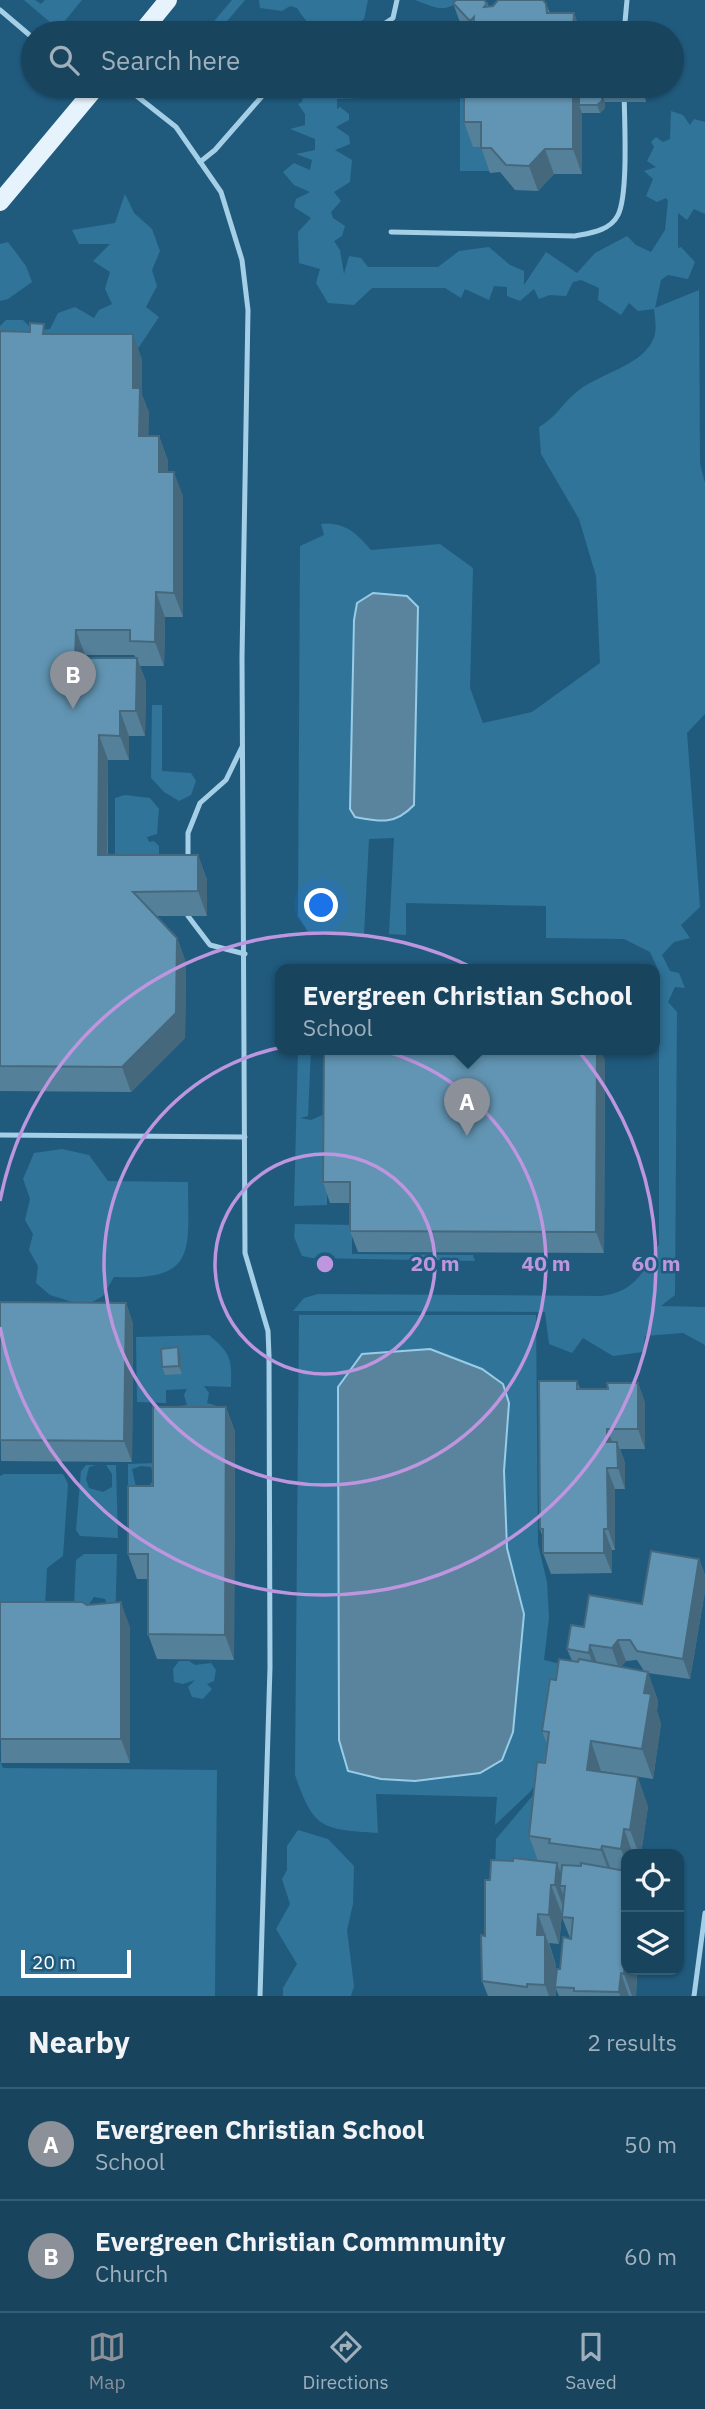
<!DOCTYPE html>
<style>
body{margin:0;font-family:"IBM Plex Sans",sans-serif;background:#254e67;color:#f1f3f6}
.controls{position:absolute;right:21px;bottom:21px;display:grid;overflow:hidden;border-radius:14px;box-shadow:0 2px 5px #0004}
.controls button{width:63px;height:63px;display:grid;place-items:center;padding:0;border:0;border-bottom:2px solid #365c73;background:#18445e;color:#f1f3f6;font:35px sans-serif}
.scale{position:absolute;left:21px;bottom:18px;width:110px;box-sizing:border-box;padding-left:7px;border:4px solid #fff;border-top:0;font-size:19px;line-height:24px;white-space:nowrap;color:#fff;-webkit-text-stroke:5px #205b7e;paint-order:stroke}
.you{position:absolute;left:322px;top:906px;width:24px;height:24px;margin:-18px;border:5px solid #fff;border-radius:50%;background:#1a73e8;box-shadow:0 0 0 10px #1a73e833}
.badge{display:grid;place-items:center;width:46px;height:46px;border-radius:50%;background:#8c9099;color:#fff;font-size:23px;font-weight:700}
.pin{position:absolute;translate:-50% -58px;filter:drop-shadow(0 2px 4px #0008)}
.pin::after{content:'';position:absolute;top:37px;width:24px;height:21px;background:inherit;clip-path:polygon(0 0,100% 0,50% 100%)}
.popup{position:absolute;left:275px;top:964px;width:385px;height:91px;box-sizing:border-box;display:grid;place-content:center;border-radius:14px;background:#18445e;filter:drop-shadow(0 2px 5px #0005);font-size:23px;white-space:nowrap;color:#9fb0bc}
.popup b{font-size:26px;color:#f1f3f6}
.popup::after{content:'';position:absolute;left:50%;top:100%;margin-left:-14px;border:14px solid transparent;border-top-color:#18445e}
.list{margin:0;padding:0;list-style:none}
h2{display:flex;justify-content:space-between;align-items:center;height:91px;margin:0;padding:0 28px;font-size:30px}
h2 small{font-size:23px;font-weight:400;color:#9fb0bc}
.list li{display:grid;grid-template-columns:46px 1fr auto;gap:21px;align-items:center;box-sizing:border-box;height:112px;padding:0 28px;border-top:2px solid #365c73}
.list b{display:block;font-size:26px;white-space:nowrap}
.list p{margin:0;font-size:23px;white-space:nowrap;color:#9fb0bc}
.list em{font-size:23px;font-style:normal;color:#9fb0bc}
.icon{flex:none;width:38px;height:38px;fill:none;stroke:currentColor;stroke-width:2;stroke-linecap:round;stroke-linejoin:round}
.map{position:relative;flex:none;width:705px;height:1996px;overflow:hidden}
.search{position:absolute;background:#18445e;box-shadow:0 2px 5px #0004;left:21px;right:21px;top:21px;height:77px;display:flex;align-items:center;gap:18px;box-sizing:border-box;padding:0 24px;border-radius:38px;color:#9fb0bc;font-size:26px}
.sheet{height:315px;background:#18445e}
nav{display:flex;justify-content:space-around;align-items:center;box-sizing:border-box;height:98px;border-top:2px solid #365c73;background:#18445e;font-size:19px;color:#9fb0bc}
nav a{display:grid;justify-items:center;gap:4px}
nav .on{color:#8c9099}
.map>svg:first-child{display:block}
.green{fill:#30749a;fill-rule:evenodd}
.water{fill:#5a849d;stroke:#98cce8;stroke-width:2}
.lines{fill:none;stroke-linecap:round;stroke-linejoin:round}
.lane{stroke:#a4cfe7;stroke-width:5}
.primary{stroke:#e6f3fd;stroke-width:18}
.wall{fill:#54809a;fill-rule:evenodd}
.shaded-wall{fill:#45687d}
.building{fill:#6295b3;stroke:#45687d;stroke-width:2}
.ring{fill:none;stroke:#bd96df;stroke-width:3.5}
.centre{fill:#bd96df;stroke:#205b7e;stroke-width:3.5}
.ring-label{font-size:21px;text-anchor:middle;font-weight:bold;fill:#bd96df;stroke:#205b7e;stroke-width:5;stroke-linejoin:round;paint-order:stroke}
</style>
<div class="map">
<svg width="705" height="1996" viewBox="0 0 705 1996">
<rect width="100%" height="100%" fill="#205b7e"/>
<g class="green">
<polygon points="24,0 35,0 41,4 45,0 82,0 58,29"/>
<polygon points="232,0 245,0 217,33 204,33"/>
<path d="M 259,0 L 368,0 L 364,19 C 335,40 317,40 297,8 L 290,6 L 282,11 L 260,8 Z"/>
<path d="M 415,0 L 461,0 C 444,14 434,7 415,0 Z"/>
<path d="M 305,86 L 367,86 L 367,92 L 360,98 L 337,99 L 337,109 L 340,107 L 349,114 L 349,120 L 336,127 L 349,136 L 350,144 L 335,150 L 352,160 L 350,182 L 334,192 L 341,201 L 331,212 L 333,218 L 345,226 L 342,236 L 334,241 L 340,250 L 344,274 L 349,256 L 361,258 L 368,267 L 438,267 L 459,251 L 489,247 L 510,265 L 524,271 L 524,285 L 546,252 L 577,273 L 595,253 L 627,236 L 636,245 L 651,252 L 665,230 L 668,201 L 666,198 L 657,202 L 646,196 L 653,179 L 644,171 L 656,167 L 647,161 L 654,147 L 651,142 L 656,137 L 663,142 L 670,139 L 671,111 L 683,115 L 690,125 L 694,119 L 705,122 L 705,214 L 694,209 L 687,220 L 678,213 L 678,248 L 681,247 L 695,262 L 688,279 L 668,275 L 661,280 L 655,308 L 699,290 L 700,464 L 705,483 L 705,714 L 687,733 L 700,907 L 681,925 L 690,938 L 674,942 L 662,955 L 670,971 L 679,973 L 685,988 L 675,987 L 668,1002 L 677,1012 L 675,1295 L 661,1306 L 705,1307 L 705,1345 L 683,1333 L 645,1336 L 643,1352 L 613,1356 L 583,1338 L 572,1353 L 549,1344 L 545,1312 L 293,1311 L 304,1298 L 318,1294 L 602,1296 C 636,1291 643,1272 659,1244 L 659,972 L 650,952 L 624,939 L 546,938 L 546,906 L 406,903 L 406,935 L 389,934 L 394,838 L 369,839 L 364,934 L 308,932 L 298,916 L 300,546 L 324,535 L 321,524 C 346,522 356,533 371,550 L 440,544 L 473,568 L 470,688 L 483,723 L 532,712 L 600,663 L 596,576 L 579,519 L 541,454 L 539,427 C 556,418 563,402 579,390 C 600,374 639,366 652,342 C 658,332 655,320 654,309 L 638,311 L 629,303 L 621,315 L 598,300 L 599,288 L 581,280 L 573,282 L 566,296 L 550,295 L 539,299 L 534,289 L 520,301 L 507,296 L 507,287 L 494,286 L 489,300 L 465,289 L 461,298 L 445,288 L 372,288 L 354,305 L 328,303 L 316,283 L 320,269 L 299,263 L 298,232 L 311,218 L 294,207 L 296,199 L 310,192 L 294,185 L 283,172 L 294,163 L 310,170 L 312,160 L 296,154 L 315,150 L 315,139 L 290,129 L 305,125 L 305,114 L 298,104 L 302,102 Z"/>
<polygon points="460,86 475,86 490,147 490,171 460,171"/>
<polygon points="125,194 134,213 152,229 160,251 152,270 157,286 146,307 159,317 137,350 0,346 0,326 6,320 23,320 34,331 50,329 58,313 75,307 94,318 99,310 112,304 105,289 110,272 93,261 110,244 79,244 72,230 115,223"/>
<polygon points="8,242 26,266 32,282 8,299 0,301 0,244"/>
<polygon points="152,705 162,705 162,771 191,773 196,781 191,795 179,801 164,792 151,778"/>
<polygon points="125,795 150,798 159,809 157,834 147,837 149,842 154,841 159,846 159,858 115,875 115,798"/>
<polygon points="298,1050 311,1050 308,1116 300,1118 311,1120 327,1113 327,1205 294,1206"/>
<path d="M 62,1149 L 89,1155 L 108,1181 L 188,1182 C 188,1251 198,1281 114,1277 L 103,1296 L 85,1306 L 50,1295 L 36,1283 L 38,1266 L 29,1250 L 33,1234 L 25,1220 L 30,1199 L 23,1179 L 34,1153 Z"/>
<polygon points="295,1224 352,1225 352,1254 473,1255 475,1261 312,1258 302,1256 294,1237"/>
<path d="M 299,1315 L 536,1315 L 538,1544 L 547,1582 L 549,1617 L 544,1660 L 573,1667 L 541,1775 L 530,1792 L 495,1825 L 497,1797 L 376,1794 L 378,1833 C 322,1829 314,1830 295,1775 ZM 509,1403 L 504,1471 L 507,1548 L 518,1584 L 441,1778 L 381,1779 Z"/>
<path d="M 209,1335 C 231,1354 232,1358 231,1387 L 204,1386 L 209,1393 L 207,1403 L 217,1406 L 221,1412 L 173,1415 L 179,1406 L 187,1405 L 184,1395 L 187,1389 L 166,1390 L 166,1403 L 137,1402 L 136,1337 Z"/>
<path d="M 156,1463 L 156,1495 L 128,1495 L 128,1464 ZM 141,1466 L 151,1467 L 154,1478 L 148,1488 L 136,1487 L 132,1469 Z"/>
<polygon points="86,1465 96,1465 89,1467 86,1479 89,1488 103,1492 112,1487 112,1474 106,1465 116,1465 118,1538 80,1536 76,1530 81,1471"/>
<polygon points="4,1474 63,1474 68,1484 63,1556 47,1568 44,1627 0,1627 0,1476"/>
<polygon points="84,1554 117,1554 115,1627 105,1599 94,1597 73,1627 76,1560"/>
<polygon points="179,1661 189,1661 195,1665 211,1663 216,1670 214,1681 207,1684 212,1689 203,1699 192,1697 188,1687 195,1680 183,1684 174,1682 173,1669"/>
<polygon points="0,1761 3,1768 217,1770 215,1996 0,1996"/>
<polygon points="545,1781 538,1875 495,1873 496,1839"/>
<polygon points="298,1830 328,1839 354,1866 353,1904 347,1930 354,1986 351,1996 283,1996 283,1988 297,1964 276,1929 290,1904 282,1879 287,1870 287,1846"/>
</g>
<g class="water">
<path d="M 373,593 L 407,596 L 418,607 L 414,805 C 395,825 381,822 355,817 L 350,809 L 354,620 L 357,603 Z"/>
<polygon points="430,1349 482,1369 503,1384 509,1403 504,1471 507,1548 524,1614 513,1732 502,1760 480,1773 415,1781 381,1779 348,1771 339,1740 338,1387 362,1354"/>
</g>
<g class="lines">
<g class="lane">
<polyline points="0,10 33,38"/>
<polyline points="370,33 393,18 397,0"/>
<polyline points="624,33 627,0"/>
<polyline points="124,86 176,127 221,192 242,260 248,310 242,657 245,1253 268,1331 269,1356 270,1667 260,1996"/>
<polyline points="200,162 215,150 271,86"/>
<path d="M 391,232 L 575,236 C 590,233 610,231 618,215 C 629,193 624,114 624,86"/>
<polyline points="188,859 188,833 200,803 226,780 242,747"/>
<polyline points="188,916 210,945 245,954"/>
<polyline points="0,1135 245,1137"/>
<polyline points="694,1996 705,1913"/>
</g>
<g class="primary">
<polyline points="141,33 168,0"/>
<polyline points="0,202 97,86"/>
</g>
</g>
<g class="wall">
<polygon points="453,3 487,3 489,7 546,4 550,13 574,13 581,33 466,33 466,32 462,28"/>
<polygon points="464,86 646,86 646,102 605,102 605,108 600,113 582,113 582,174 554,174 538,191 515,190 500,172 490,173 481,147 473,147 464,122"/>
<path d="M 0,331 L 47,334 L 142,359 L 142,395 L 149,413 L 148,436 L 159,436 L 168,461 L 168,472 L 183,496 L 183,617 L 165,617 L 164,666 L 140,666 L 146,682 L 145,736 L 129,736 L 129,760 L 108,760 L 108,855 L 198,855 L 207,880 L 207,916 L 156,916 L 177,938 L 186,963 L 185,1038 L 131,1092 L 0,1091 ZM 85,655 L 134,655 L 136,658 L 85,658 Z"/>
<polygon points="605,1060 604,1253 358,1252 350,1231 350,1203 330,1203 323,1182"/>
<polygon points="0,1302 126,1303 133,1324 132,1462 1,1461"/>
<polygon points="178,1347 181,1355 182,1374 165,1375 162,1367"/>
<polygon points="577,1381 580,1389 608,1389 638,1383 645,1403 645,1449 620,1449 625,1463 625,1489 615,1489 615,1550 612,1550 612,1573 551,1574 543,1553 543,1538 540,1529"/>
<polygon points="226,1407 235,1432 234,1660 157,1659 148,1634 148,1579 137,1579 128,1554 153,1486"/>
<path d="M 699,1559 L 705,1575 L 705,1591 L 690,1679 L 648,1673 L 658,1701 L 657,1711 L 661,1724 L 653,1779 L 601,1771 L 601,1772 L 648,1806 L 641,1854 L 626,1854 L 626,1970 L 635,1970 L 637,1976 L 636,1996 L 559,1996 L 556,1989 L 556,1996 L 488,1996 L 482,1981 L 490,1880 L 513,1861 L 538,1861 L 529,1836 L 547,1744 L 542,1731 L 556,1680 L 572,1661 L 567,1649 L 584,1627 L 642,1604 ZM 637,1660 L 644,1671 L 621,1667 L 626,1661 ZM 562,1914 L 562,1917 L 570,1938 L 556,1980 L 556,1965 L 549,1943 L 559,1944 Z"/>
<polygon points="0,1602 130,1627 130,1763 1,1763"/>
</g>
<g class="shaded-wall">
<polygon points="574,13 581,33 573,33"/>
<polygon points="573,86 582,86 579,105 582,113 582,174 573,149"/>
<polygon points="643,86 646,86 646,102 643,94"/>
<polygon points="602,94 605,102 605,108 600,113 597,105"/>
<polygon points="545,149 554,174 538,191 529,166"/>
<polygon points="133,334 142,359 142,395 149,413 148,461 139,436 133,388"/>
<polygon points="159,436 168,461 168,496 159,472"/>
<polygon points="174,472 183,496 183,617 174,593"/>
<polygon points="156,592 165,617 164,666 155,642"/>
<polygon points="76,630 85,655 84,682 75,658"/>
<polygon points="137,658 146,682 145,736 136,711"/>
<polygon points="120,711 129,736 129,760 120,736"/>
<polygon points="99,735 108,760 107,879 98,855"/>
<polygon points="198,855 207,880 207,916 198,891"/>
<polygon points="177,938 186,963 185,1038 131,1092 122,1067"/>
<polygon points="597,1050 601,1050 605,1060 604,1253 596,1232"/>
<polygon points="126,1303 133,1324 132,1462 124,1441"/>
<polygon points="178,1347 181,1355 182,1374 179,1366"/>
<polygon points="638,1383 645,1403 645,1449 638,1429"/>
<polygon points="226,1407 235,1432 234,1660 225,1635"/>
<polygon points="607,1429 615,1449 607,1442"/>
<polygon points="617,1442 625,1463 625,1489 618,1468"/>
<polygon points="607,1468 615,1489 615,1550 608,1529"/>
<polygon points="604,1529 612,1550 612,1573 604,1553"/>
<polygon points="699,1559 705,1575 705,1591 690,1679 683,1659"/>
<polygon points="121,1602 130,1627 130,1763 121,1739"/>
<polygon points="618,1640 626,1661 619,1669 612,1648"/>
<polygon points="590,1645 598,1665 596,1673 589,1653"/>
<polygon points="648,1672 658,1701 657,1711 661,1724 653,1779 642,1749 644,1693"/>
<polygon points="591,1741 601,1771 597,1799 587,1770"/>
<polygon points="638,1777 648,1806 641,1854 639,1854 630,1830"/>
<polygon points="624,1829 633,1854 626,1854 626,1862 621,1849"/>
<polygon points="602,1846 613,1875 612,1880 601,1850"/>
<polygon points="557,1863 567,1892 565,1886 560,1886 567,1905 566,1914 555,1885"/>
<polygon points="551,1885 562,1914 559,1944 549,1915"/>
<polygon points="538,1914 556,1965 556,1996 549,1996 545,1985 537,1935"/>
<polygon points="626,1921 626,1970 635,1970 637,1976 636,1996 632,1996 624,1974 623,1946"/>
<polygon points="621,1973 629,1996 620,1996 619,1992"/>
</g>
<g class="building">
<polygon points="456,0 484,0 487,3 484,7 493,6 498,0 543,0 546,4 547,13 574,13 573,33 466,33 466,28 473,28 474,17 470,21 453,3"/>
<polygon points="464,86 573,86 573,149 545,149 529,166 506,165 491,148 481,148 481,122 464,122"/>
<polygon points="579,86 643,86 643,94 602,94 602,101 597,105 579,105"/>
<polygon points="30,323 44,324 43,334 133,334 133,388 140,388 139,436 159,436 159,472 174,472 174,593 156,592 155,642 130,641 130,630 76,630 75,658 137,658 136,711 120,711 120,736 99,735 98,855 198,855 198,891 133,892 177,938 176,1013 122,1067 0,1066 0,331 30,332"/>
<polygon points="324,1050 597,1050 596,1232 350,1231 350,1182 323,1182"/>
<polygon points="0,1302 126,1303 124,1441 0,1440"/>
<polygon points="178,1347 179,1366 162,1367 161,1349"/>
<polygon points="539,1381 577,1381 577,1389 608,1389 607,1383 638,1383 638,1429 607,1429 607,1442 617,1442 618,1468 607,1468 608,1529 604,1529 604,1553 543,1553 543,1529 540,1529"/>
<polygon points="153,1407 226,1407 225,1635 148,1634 148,1554 128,1554 128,1486 153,1486"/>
<polygon points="651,1551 699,1559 683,1659 637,1651 630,1640 618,1640 612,1648 590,1645 589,1653 567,1649 571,1625 584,1627 589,1595 642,1604"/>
<polygon points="0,1602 82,1602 87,1605 121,1602 121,1739 0,1739"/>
<polygon points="559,1659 578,1662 579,1659 648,1672 644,1693 651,1694 642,1749 591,1741 587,1770 638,1777 630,1830 624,1829 621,1849 602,1846 601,1850 549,1843 550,1839 529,1836 537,1762 545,1763 549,1732 542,1731 550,1679 556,1680"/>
<polygon points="513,1858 557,1863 555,1885 551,1885 549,1915 538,1914 537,1935 545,1935 545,1985 527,1984 527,1987 482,1981 481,1935 485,1936 485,1880 490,1880 491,1860 513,1861"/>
<polygon points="581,1863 626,1871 626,1921 623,1946 626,1947 626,1948 624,1974 621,1973 619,1992 574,1991 574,1988 555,1987 557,1969 560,1969 563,1937 571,1939 573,1918 562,1917 565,1886 560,1886 562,1865 581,1866"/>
</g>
<g class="ring">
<circle cx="325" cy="1264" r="110"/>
<circle cx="325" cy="1264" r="221"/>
<path d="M0 1201A331 331 0 1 1 0 1327"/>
</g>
<circle cx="325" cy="1264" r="10" class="centre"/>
<g class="ring-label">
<text x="435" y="1271">20 m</text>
<text x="546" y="1271">40 m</text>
<text x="656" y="1271">60 m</text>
</g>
</svg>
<div class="controls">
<button><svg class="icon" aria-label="locate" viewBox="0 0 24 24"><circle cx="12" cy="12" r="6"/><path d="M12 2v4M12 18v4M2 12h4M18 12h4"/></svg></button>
<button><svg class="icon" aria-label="layers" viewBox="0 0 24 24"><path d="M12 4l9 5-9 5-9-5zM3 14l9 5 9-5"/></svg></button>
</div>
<div class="scale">20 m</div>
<div class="you"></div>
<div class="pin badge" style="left:467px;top:1136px">A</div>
<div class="popup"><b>Evergreen Christian School</b>School</div>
<div class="pin badge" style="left:73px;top:709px">B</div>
<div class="search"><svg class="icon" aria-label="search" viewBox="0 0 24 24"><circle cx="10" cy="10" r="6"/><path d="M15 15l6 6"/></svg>Search here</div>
</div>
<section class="sheet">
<h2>Nearby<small>2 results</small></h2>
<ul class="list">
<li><span class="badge">A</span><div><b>Evergreen Christian School</b><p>School</p></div><em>50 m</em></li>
<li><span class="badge">B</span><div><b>Evergreen Christian Commmunity</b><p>Church</p></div><em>60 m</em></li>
</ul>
</section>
<nav>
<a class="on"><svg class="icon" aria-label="map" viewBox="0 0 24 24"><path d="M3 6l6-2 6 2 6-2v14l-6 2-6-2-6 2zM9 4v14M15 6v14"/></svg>Map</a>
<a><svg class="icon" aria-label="directions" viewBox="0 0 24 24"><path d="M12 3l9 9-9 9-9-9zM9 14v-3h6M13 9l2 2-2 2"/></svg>Directions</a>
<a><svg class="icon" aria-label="saved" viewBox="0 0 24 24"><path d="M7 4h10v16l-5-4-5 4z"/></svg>Saved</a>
</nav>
